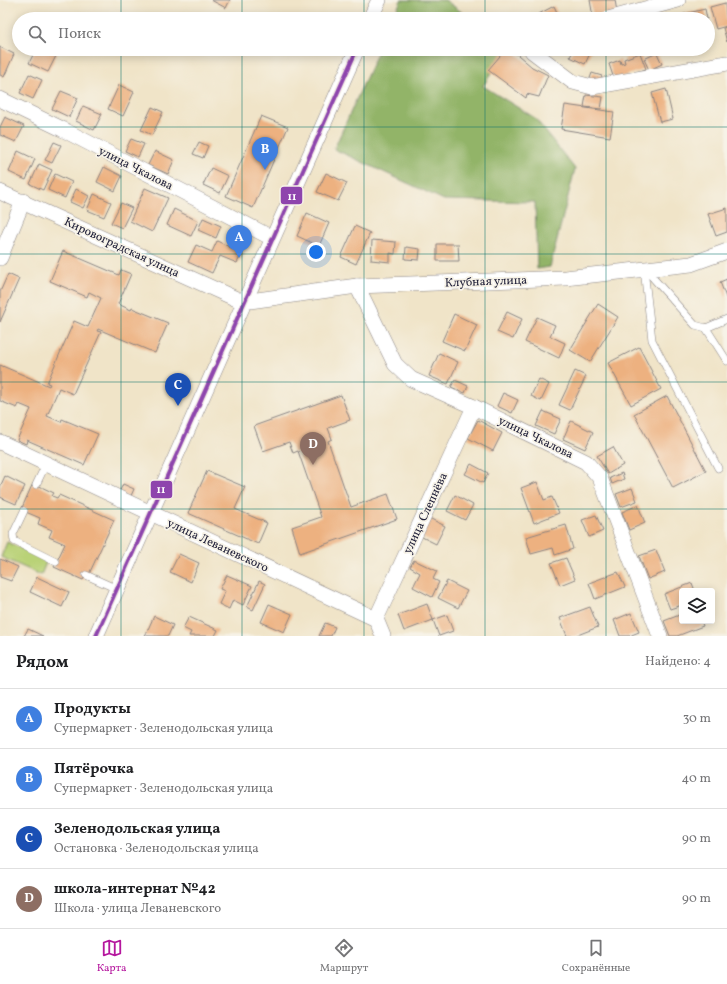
<!DOCTYPE html>
<html lang="ru">
<meta charset="utf-8">
<style>
body{margin:0;font-family:Vollkorn,serif;background:#f2f2f2;color:#202124}
.controls{position:absolute;right:12px;bottom:12px;display:grid;overflow:hidden;border-radius:4px;box-shadow:0 2px 10px #0003}
.controls button{width:36px;height:36px;display:grid;place-items:center;padding:0;border:0;border-bottom:1px solid #e0e0e0;background:#fff;color:#202124;font:20px sans-serif}
.you{position:absolute;left:316px;top:252px;width:14px;height:14px;margin:-10px;border:3px solid #fff;border-radius:50%;background:#1a73e8;box-shadow:0 0 0 6px #1a73e833}
.badge{display:grid;place-items:center;width:26px;height:26px;border-radius:50%;background:#b5179e;color:#fff;font-size:13px;font-weight:700}
.pin{position:absolute;translate:-50% -33px;filter:drop-shadow(0 1px 2px #0008)}
.pin::after{content:'';position:absolute;top:21px;width:14px;height:12px;background:inherit;clip-path:polygon(0 0,100% 0,50% 100%)}
.list{margin:0;padding:0;list-style:none}
h2{display:flex;justify-content:space-between;align-items:center;height:52px;margin:0;padding:0 16px;font-size:17px}
h2 small{font-size:13px;font-weight:400;color:#757577}
.list li{display:grid;grid-template-columns:26px 1fr auto;gap:12px;align-items:center;box-sizing:border-box;height:60px;padding:0 16px;border-top:1px solid #e0e0e0}
.list b{display:block;font-size:15px;white-space:nowrap}
.list p{margin:0;font-size:13px;white-space:nowrap;color:#757577}
.list em{font-size:13px;font-style:normal;color:#757577}
.icon{flex:none;width:22px;height:22px;fill:none;stroke:currentColor;stroke-width:2;stroke-linecap:round;stroke-linejoin:round}
.map{position:relative;flex:none;width:727px;height:636px;overflow:hidden}
.search{position:absolute;background:#fff;box-shadow:0 2px 10px #0003;left:12px;right:12px;top:12px;height:44px;display:flex;align-items:center;gap:10px;box-sizing:border-box;padding:0 14px;border-radius:22px;color:#757577;font-size:15px}
.sheet{height:292px;background:#fff}
nav{display:flex;justify-content:space-around;align-items:center;box-sizing:border-box;height:56px;border-top:1px solid #e0e0e0;background:#fff;font-size:11px;color:#757577}
nav a{display:grid;justify-items:center;gap:2px}
nav .on{color:#b5179e}
.map>svg:first-child{display:block}
.green{fill:#b9d277;stroke:#6e7a59}
.forest{fill:#92b468;stroke:#5a6b52}
.building{fill:#edb180}
.lines{fill:none;stroke-linecap:round;stroke-linejoin:round}
.service-casing{stroke:#898382;stroke-width:8}
.minor-casing{stroke:#898382;stroke-width:16}
.service{stroke:#fff;stroke-width:7}
.minor{stroke:#fff;stroke-width:15}
.bus-1-casing{stroke:#f7f3e8;stroke-width:7}
.bus-1{stroke:#8e44ad;stroke-width:4}
.grid{fill:none;stroke:#0f766e;stroke-width:1;stroke-opacity:0.55}
.labels{text-anchor:middle;stroke-width:3.5;stroke-linejoin:round;paint-order:stroke}
.street-label{font-size:12px;fill:#22223b;stroke:#f7f3e8}
.line-badge{stroke:#f7f3e8;stroke-width:1.5}
.badge-label{font-size:11px;text-anchor:middle;font-weight:bold;fill:#fff}
</style>
<div class="map">
<svg width="727" height="636" viewBox="0 0 727 636">
<rect width="100%" height="100%" fill="#f7f3e8"/>
<filter id="ink" filterUnits="userSpaceOnUse"><feTurbulence type="fractalNoise" baseFrequency=".025" numOctaves="2"/><feDisplacementMap in="SourceGraphic" scale="8" xChannelSelector="R" yChannelSelector="G"/><feConvolveMatrix kernelMatrix="1 2 1 2 8 2 1 2 1" color-interpolation-filters="sRGB"/></filter>
<filter id="wash" filterUnits="userSpaceOnUse"><feTurbulence type="fractalNoise" baseFrequency=".012" numOctaves="4" result="noise"/><feDisplacementMap in="SourceGraphic" scale="16" xChannelSelector="R" yChannelSelector="G"/><feGaussianBlur stdDeviation="0.9" result="paint"/><feColorMatrix in="noise" values="0 0 0 0 0 0 0 0 0 0 0 0 0 0 0 0 0 1.4 0 .05"/><feComposite in="paint" operator="in"/></filter>
<g filter="url(#wash)">
<rect width="100%" height="100%" fill="#f0e4c8"/>
<polygon class="green" points="7,542 47,560 41,575 1,557"/>
<g class="forest">
<polygon points="401,0 445,0 471,19 393,19"/>
<polygon points="379,49 507,49 483,86 535,118 575,169 550,267 537,269 535,202 444,200 334,149"/>
</g>
<g id="blocks">
<g class="building">
<polygon points="211,0 230,0 226,8"/>
<polygon points="590,0 615,0 617,12 593,17"/>
<polygon points="725,3 727,26 716,29 710,7"/>
<polygon points="554,6 560,19 534,19 533,17"/>
<polygon points="705,9 707,19 665,19 676,16"/>
<polygon points="727,27 727,42 723,28"/>
<polygon points="0,47 14,54 4,77 0,75"/>
<polygon points="36,49 45,49 57,54 48,72 29,63"/>
<polygon points="506,49 511,49 532,67 548,75 539,97 527,94 526,98 488,70"/>
<polygon points="574,49 592,49 585,64 570,57"/>
<polygon points="640,53 646,69 614,79 609,64 620,60 621,64 625,63 624,59"/>
<polygon points="657,53 662,64 649,70 644,59"/>
<polygon points="592,73 602,76 599,84 589,81"/>
<polygon points="29,74 42,80 33,99 20,93"/>
<polygon points="119,85 134,92 123,116 108,109"/>
<polygon points="666,89 673,119 660,122 652,93"/>
<polygon points="61,91 78,98 69,117 52,109"/>
<polygon points="586,95 603,97 601,109 584,107"/>
<polygon points="565,105 614,112 610,137 561,129"/>
<polygon points="83,106 102,114 94,130 76,121"/>
<polygon points="152,107 163,112 152,135 141,130"/>
<polygon points="261,116 288,127 253,208 226,196"/>
<polygon points="5,117 24,126 16,142 0,135 0,127"/>
<polygon points="131,139 144,144 138,157 125,151"/>
<polygon points="54,142 61,145 52,163 45,160"/>
<polygon points="199,142 208,146 203,158 193,154"/>
<polygon points="18,151 35,159 26,180 9,172"/>
<polygon points="155,151 174,160 168,174 148,165"/>
<polygon points="39,164 52,170 43,190 30,184"/>
<polygon points="104,167 122,176 115,191 97,182"/>
<polygon points="211,168 228,176 220,193 203,185"/>
<polygon points="326,173 347,183 338,201 317,192"/>
<polygon points="55,174 72,182 65,198 48,190"/>
<polygon points="145,188 168,198 152,232 130,221"/>
<polygon points="76,189 89,196 83,208 70,202"/>
<polygon points="94,194 111,202 104,217 87,210"/>
<polygon points="121,203 132,208 122,228 111,223"/>
<polygon points="727,208 727,232 716,236 708,214"/>
<polygon points="174,209 198,221 191,236 167,225"/>
<polygon points="307,213 329,223 319,246 297,236"/>
<polygon points="203,218 221,226 216,238 198,230"/>
<polygon points="355,226 370,233 356,264 341,257"/>
<polygon points="372,240 396,242 395,254 390,253 390,262 371,260"/>
<polygon points="217,241 242,253 237,263 220,256 212,273 188,262 196,245 212,252"/>
<polygon points="437,244 458,244 459,261 437,261"/>
<polygon points="406,247 420,249 419,260 405,259"/>
<polygon points="63,251 119,275 121,270 131,274 118,304 131,310 132,308 168,323 155,353 98,329 97,331 101,332 73,394 59,388 47,416 61,422 62,419 98,434 84,465 27,440 26,444 17,440 31,409 19,404 17,408 0,401 0,365 49,386 50,384 47,383 74,321 88,327 101,298 89,292 87,297 50,281"/>
<polygon points="8,274 19,279 0,322 0,292"/>
<polygon points="727,279 727,300 720,282"/>
<polygon points="598,304 618,317 590,362 570,350"/>
<polygon points="507,312 522,319 513,339 497,332"/>
<polygon points="454,314 477,325 465,351 442,341"/>
<polygon points="537,317 555,325 550,336 565,343 559,358 525,342"/>
<polygon points="639,347 661,389 631,405 608,363"/>
<polygon points="439,353 458,362 448,384 429,376"/>
<polygon points="575,371 586,376 570,410 559,405"/>
<polygon points="539,379 549,384 541,401 531,396"/>
<polygon points="455,380 468,386 465,393 451,387"/>
<polygon points="503,393 518,400 512,413 497,406"/>
<polygon points="341,395 350,420 328,428 332,439 328,441 351,507 388,494 397,519 300,553 292,527 321,517 298,451 293,453 289,442 263,451 254,426"/>
<polygon points="667,396 706,471 673,488 634,414"/>
<polygon points="543,411 561,419 554,434 536,426"/>
<polygon points="478,420 502,433 493,451 468,438"/>
<polygon points="571,421 593,432 585,449 563,439"/>
<polygon points="613,447 623,465 608,474 597,456"/>
<polygon points="471,464 488,473 483,483 465,474"/>
<polygon points="207,471 245,487 235,509 267,523 258,544 188,513"/>
<polygon points="622,473 624,479 612,484 610,478"/>
<polygon points="5,476 25,486 16,504 0,497 0,487"/>
<polygon points="537,482 544,500 552,497 559,513 534,523 521,488"/>
<polygon points="33,483 54,493 52,496 57,498 59,495 114,520 89,574 87,573 83,580 54,567 65,544 49,537 52,530 38,524 40,518 21,510"/>
<polygon points="123,484 134,489 130,498 119,493"/>
<polygon points="632,488 637,501 621,507 616,494"/>
<polygon points="455,495 473,505 465,520 447,511"/>
<polygon points="638,505 645,523 629,530 622,512"/>
<polygon points="596,515 603,531 589,537 582,520"/>
<polygon points="429,518 445,526 436,544 420,536"/>
<polygon points="566,525 573,549 555,555 553,548 531,554 526,537"/>
<polygon points="656,550 665,572 648,579 639,556"/>
<polygon points="179,554 199,563 191,582 170,572"/>
<polygon points="566,558 575,579 560,585 551,563"/>
<polygon points="0,559 18,567 11,581 0,577"/>
<polygon points="414,560 437,571 433,579 439,582 432,597 413,587 420,573 410,567"/>
<polygon points="618,572 625,587 595,599 589,583"/>
<polygon points="227,575 252,586 243,605 233,600 229,609 219,604 225,591 220,589"/>
<polygon points="37,577 69,592 62,607 30,592"/>
<polygon points="259,581 265,584 253,610 247,607"/>
<polygon points="447,581 467,591 458,608 438,598"/>
<polygon points="692,583 695,591 682,591 682,605 670,609 664,594"/>
<polygon points="269,604 292,614 284,632 261,622"/>
<polygon points="427,604 433,620 404,631 398,615"/>
<polygon points="590,607 598,627 575,636 567,636 560,618"/>
<polygon points="631,613 639,632 629,636 620,636 614,620"/>
<polygon points="682,614 682,621 701,621 703,626 677,636 670,636 664,621"/>
<polygon points="447,615 453,631 439,636 433,620"/>
<polygon points="154,616 173,625 168,636 145,636"/>
<polygon points="189,617 218,630 215,636 189,636 191,632 183,628"/>
<polygon points="325,623 335,627 331,636 319,636"/>
<polygon points="28,629 43,636 24,636"/>
</g>
</g>
</g>
<g filter="url(#ink)">
<use href="#blocks" fill-opacity="0" stroke="#898382" stroke-width="1"/>
<g class="lines">
<defs>
<g id="service">
<polyline points="644,269 652,340 718,468"/>
<polyline points="645,269 695,325 706,328 727,319"/>
<polyline points="706,328 727,361"/>
<polyline points="36,485 46,464"/>
<polyline points="24,511 13,534 14,541 56,562"/>
<polyline points="86,575 117,589"/>
</g>
<g id="minor">
<polyline points="370,19 379,0"/>
<polyline points="608,19 678,0"/>
<polyline points="533,49 532,51 573,82 592,87 727,63"/>
<polyline points="0,99 62,129 272,238"/>
<polyline points="0,192 243,302 357,286 565,278 691,264 727,251"/>
<polyline points="0,258 23,201"/>
<polyline points="357,286 395,364 411,379 474,407 586,462 600,478 660,636"/>
<polyline points="0,442 376,619 383,636"/>
<polyline points="376,619 474,407"/>
<polyline points="96,636 357,49"/>
</g>
</defs>
<use href="#service" class="service-casing"/>
<use href="#minor" class="minor-casing"/>
<use href="#service" class="service"/>
<use href="#minor" class="minor"/>
<defs>
<polyline id="bus-1" points="96,636 357,49"/>
</defs>
<use href="#bus-1" class="bus-1-casing"/>
<use href="#bus-1" class="bus-1"/>
</g>
</g>
<path class="grid" d="M 121,0 L 121,19M 242,0 L 242,19M 364,0 L 364,19M 485,0 L 485,19M 606,0 L 606,19M 121,49 L 121,636M 242,49 L 242,636M 364,49 L 364,636M 485,49 L 485,636M 606,49 L 606,636M 0,127 L 727,127M 0,254 L 727,254M 0,382 L 727,382M 0,509 L 727,509"/>
<g class="labels">
<g class="street-label">
<text transform="translate(136 168) rotate(27)" y="4">улица Чкалова</text>
<text transform="translate(122 247) rotate(25)" y="4">Кировоградская улица</text>
<text transform="translate(486 281) rotate(-2)" y="4">Клубная улица</text>
<text transform="translate(536 437) rotate(26)" y="4">улица Чкалова</text>
<text transform="translate(425 513) rotate(-65)" y="4">улица Слепнёва</text>
<text transform="translate(218 545) rotate(25)" y="4">улица Леваневского</text>
</g>
</g>
<g class="line-badge">
<rect x="280" y="186" width="23" height="19" rx="4" fill="#8e44ad"/>
<rect x="150" y="480" width="23" height="19" rx="4" fill="#8e44ad"/>
</g>
<g class="badge-label">
<text x="292" y="200">11</text>
<text x="161" y="493">11</text>
</g>
</svg>
<div class="controls">
<button><svg class="icon" aria-label="layers" viewBox="0 0 24 24"><path d="M12 4l9 5-9 5-9-5zM3 14l9 5 9-5"/></svg></button>
</div>
<div class="you"></div>
<div class="pin badge" style="left:239px;top:258px;background:#3f7fe0">A</div>
<div class="pin badge" style="left:265px;top:170px;background:#3f7fe0">B</div>
<div class="pin badge" style="left:178px;top:406px;background:#1a4fb4">C</div>
<div class="pin badge" style="left:313px;top:465px;background:#8d6e63">D</div>
<div class="search"><svg class="icon" aria-label="search" viewBox="0 0 24 24"><circle cx="10" cy="10" r="6"/><path d="M15 15l6 6"/></svg>Поиск</div>
</div>
<section class="sheet">
<h2>Рядом<small>Найдено: 4</small></h2>
<ul class="list">
<li><span class="badge" style="background:#3f7fe0">A</span><div><b>Продукты</b><p>Супермаркет · Зеленодольская улица</p></div><em>30 m</em></li>
<li><span class="badge" style="background:#3f7fe0">B</span><div><b>Пятёрочка</b><p>Супермаркет · Зеленодольская улица</p></div><em>40 m</em></li>
<li><span class="badge" style="background:#1a4fb4">C</span><div><b>Зеленодольская улица</b><p>Остановка · Зеленодольская улица</p></div><em>90 m</em></li>
<li><span class="badge" style="background:#8d6e63">D</span><div><b>школа-интернат №42</b><p>Школа · улица Леваневского</p></div><em>90 m</em></li>
</ul>
</section>
<nav>
<a class="on"><svg class="icon" aria-label="map" viewBox="0 0 24 24"><path d="M3 6l6-2 6 2 6-2v14l-6 2-6-2-6 2zM9 4v14M15 6v14"/></svg>Карта</a>
<a><svg class="icon" aria-label="directions" viewBox="0 0 24 24"><path d="M12 3l9 9-9 9-9-9zM9 14v-3h6M13 9l2 2-2 2"/></svg>Маршрут</a>
<a><svg class="icon" aria-label="saved" viewBox="0 0 24 24"><path d="M7 4h10v16l-5-4-5 4z"/></svg>Сохранённые</a>
</nav>
